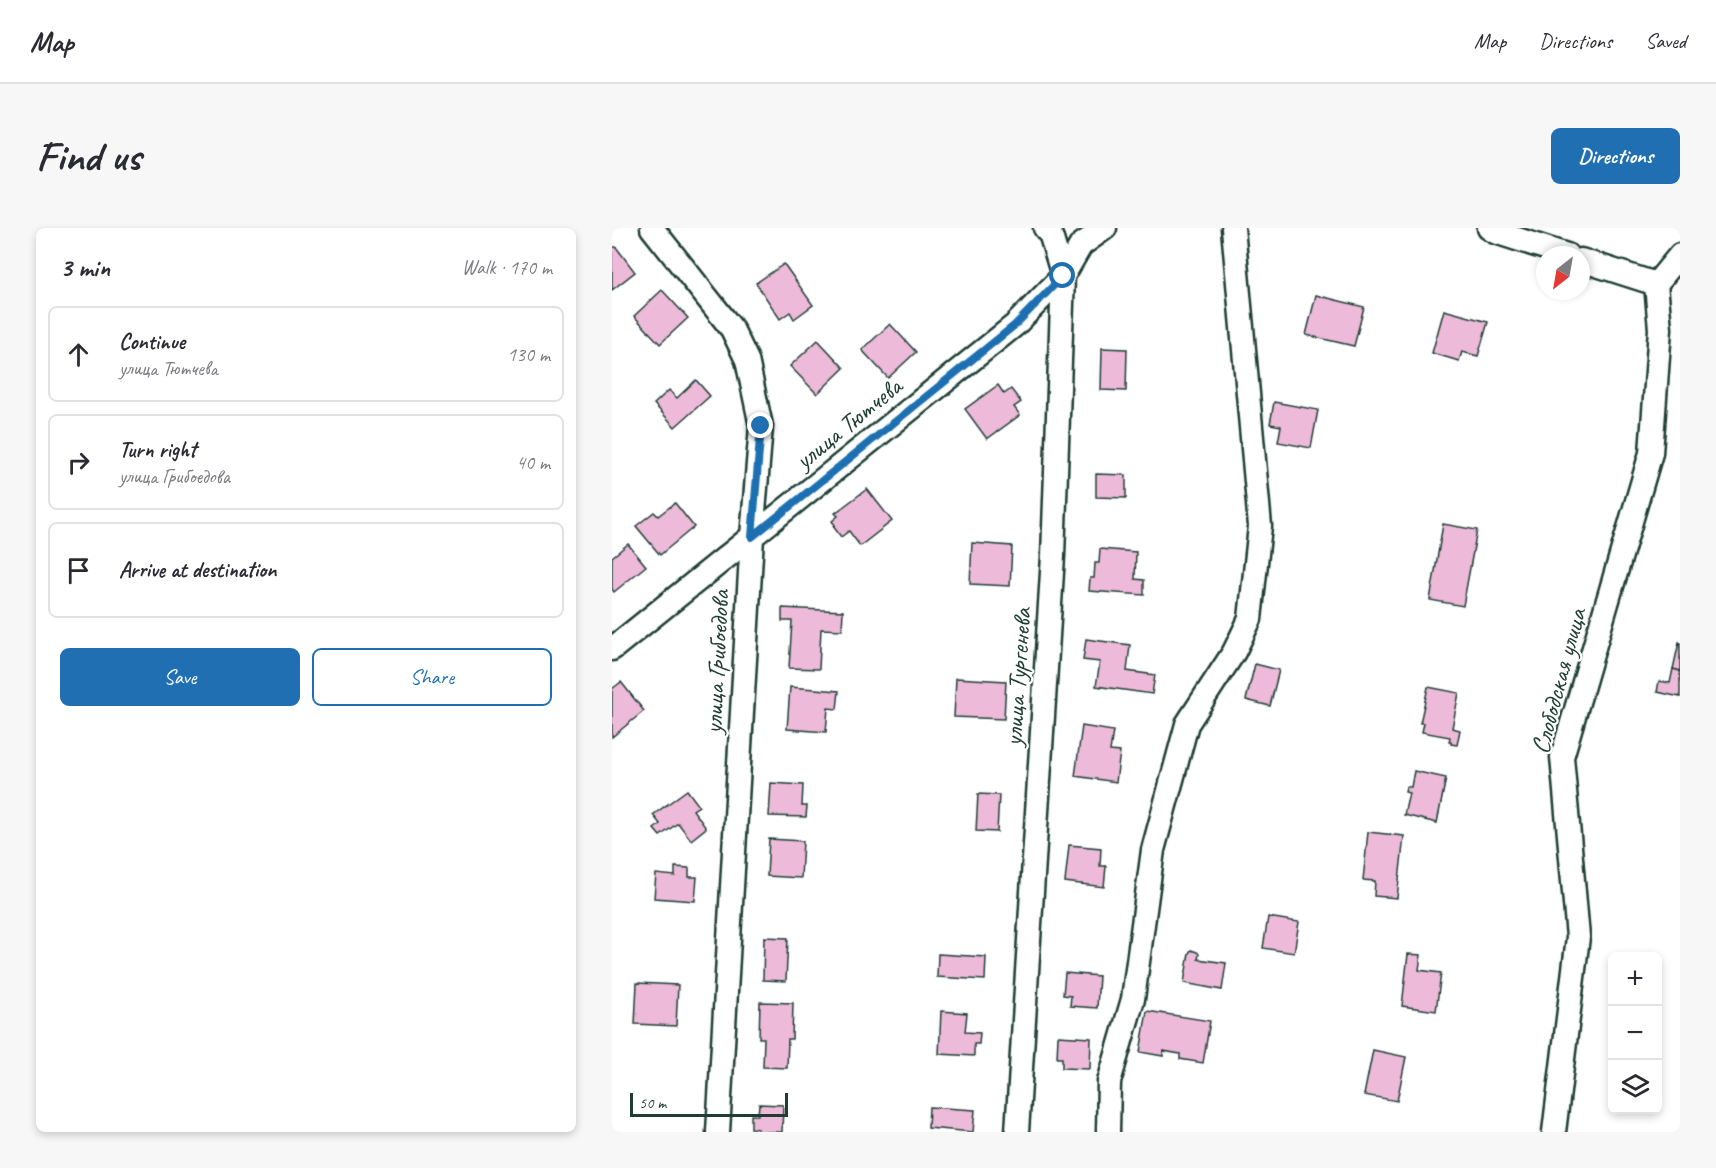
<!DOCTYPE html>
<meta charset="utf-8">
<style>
body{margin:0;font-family:Caveat,sans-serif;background:#f7f7f7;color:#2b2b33}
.controls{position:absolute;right:18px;bottom:18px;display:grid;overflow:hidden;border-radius:9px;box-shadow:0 3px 9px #0003}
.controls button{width:54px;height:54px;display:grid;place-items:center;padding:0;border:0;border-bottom:2px solid #e1e1e2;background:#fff;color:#2b2b33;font:30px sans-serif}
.compass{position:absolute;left:924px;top:18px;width:54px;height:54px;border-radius:50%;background:#fff;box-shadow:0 3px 9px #0003;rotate:211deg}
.scale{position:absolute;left:18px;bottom:15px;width:158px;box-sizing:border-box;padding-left:6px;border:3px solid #1f3d34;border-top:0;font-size:16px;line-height:21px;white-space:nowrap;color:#1f3d34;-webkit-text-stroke:4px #fff;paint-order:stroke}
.stop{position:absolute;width:18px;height:18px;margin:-14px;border:4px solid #1f6fb2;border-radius:50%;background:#fff}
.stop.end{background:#1f6fb2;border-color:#fff;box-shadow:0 2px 6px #0008}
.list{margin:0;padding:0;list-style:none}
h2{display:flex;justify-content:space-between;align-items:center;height:78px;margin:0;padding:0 24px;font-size:26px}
h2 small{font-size:20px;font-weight:400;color:#7c7c81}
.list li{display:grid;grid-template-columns:39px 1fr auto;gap:18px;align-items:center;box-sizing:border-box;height:96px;margin:0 12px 12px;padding:0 12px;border:2px solid #e1e1e2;border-radius:9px}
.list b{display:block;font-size:22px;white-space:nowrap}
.list p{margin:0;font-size:20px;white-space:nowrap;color:#7c7c81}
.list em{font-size:20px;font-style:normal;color:#7c7c81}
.actions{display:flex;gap:12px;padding:18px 24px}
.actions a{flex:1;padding:14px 0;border:2px solid #1f6fb2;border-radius:9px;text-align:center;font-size:21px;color:#1f6fb2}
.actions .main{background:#1f6fb2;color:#fff}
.icon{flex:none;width:33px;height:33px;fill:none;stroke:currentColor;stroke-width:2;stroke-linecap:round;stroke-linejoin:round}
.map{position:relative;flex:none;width:1068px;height:904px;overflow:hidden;border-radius:9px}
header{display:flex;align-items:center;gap:36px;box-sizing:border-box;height:84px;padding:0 30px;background:#fff;border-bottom:2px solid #e1e1e2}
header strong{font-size:28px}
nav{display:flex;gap:33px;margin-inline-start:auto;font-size:21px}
.intro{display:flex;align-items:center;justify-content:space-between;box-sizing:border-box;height:144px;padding:0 36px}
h1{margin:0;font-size:42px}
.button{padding:15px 27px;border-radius:9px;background:#1f6fb2;color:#fff;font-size:21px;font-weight:700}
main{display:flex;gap:36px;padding:0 36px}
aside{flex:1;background:#fff;border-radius:9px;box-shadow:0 3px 9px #0003}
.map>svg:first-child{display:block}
.building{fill:#edbad9;stroke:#1f3d34;stroke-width:1.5}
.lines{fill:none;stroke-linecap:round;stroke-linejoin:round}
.minor-casing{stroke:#1f3d34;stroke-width:27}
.minor{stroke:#fff;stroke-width:22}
.route{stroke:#1f6fb2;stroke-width:8}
.labels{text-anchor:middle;stroke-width:4.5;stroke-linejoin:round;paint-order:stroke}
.street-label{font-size:26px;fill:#1f3d34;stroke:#fff}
</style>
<header>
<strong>Map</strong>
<nav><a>Map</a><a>Directions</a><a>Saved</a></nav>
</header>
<div class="intro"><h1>Find us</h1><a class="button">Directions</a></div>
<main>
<aside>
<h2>3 min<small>Walk · 170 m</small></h2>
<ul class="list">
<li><svg class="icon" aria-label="ahead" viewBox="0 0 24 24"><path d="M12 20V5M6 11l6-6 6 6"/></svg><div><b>Continue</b><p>улица Тютчева</p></div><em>130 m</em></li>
<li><svg class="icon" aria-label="right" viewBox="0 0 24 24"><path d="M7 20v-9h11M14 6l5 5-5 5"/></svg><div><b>Turn right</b><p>улица Грибоедова</p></div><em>40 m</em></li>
<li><svg class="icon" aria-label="arrive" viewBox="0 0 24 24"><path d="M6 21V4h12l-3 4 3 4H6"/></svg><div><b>Arrive at destination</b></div></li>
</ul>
<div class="actions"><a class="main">Save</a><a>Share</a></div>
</aside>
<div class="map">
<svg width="1068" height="904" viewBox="0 0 1068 904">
<rect width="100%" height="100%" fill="#fff"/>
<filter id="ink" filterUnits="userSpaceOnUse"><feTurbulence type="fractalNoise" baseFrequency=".0167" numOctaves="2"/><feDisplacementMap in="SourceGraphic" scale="12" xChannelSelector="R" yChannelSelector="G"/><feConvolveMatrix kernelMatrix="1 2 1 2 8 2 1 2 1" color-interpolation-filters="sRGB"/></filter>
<g filter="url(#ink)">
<g class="building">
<polygon points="0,19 4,19 23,44 0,62"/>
<polygon points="172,36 201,77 182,91 178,84 168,91 144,55"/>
<polygon points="50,62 76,90 48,116 22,88"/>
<polygon points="704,67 752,79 742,118 694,107"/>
<polygon points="832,82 876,94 866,128 850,124 847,133 820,125"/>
<polygon points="278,96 304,124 276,150 250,122"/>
<polygon points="206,112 232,140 205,166 178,138"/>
<polygon points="490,120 515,121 514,163 489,162"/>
<polygon points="84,152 98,168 63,199 42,176 57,162 65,170"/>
<polygon points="386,157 392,166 399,161 409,174 402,179 408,187 375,211 353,181"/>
<polygon points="662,174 706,182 699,220 666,214 669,198 658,196"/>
<polygon points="484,246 514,247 514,270 484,269"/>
<polygon points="255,261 280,293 248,318 237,303 229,309 221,298 223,297 220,293 226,288 223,285"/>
<polygon points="63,275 82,299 48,327 24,298 42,284 46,288"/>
<polygon points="831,296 865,302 851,378 818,372"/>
<polygon points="360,315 400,318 398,358 358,356"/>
<polygon points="16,316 34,338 2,364 0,361 0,329"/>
<polygon points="488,321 524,324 523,351 532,352 532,367 477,363 478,350 482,350 483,335 487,335"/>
<polygon points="170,380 231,383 230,402 209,401 207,441 177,440 180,393 170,393"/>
<polygon points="474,411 518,417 515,443 543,447 540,466 484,458 488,434 471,432"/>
<polygon points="1067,414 1068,415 1068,443 1061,441"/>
<polygon points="643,436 667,442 658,478 634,472"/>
<polygon points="1061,441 1068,443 1068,469 1045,464 1047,453 1058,455"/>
<polygon points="344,450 394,453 392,491 342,489"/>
<polygon points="9,454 32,483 0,509 0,461"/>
<polygon points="178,459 227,463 225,481 216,480 214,504 175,501"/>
<polygon points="816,459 847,465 840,500 848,502 845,517 839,516 839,514 837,514 838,509 810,504 812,495 808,495"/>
<polygon points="470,498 501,503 498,523 508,524 504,554 463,548"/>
<polygon points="802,543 834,550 825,595 792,587 797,565 793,564 794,559 799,559"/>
<polygon points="159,555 191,557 190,578 195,578 194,589 157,588"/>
<polygon points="75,562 87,578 81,582 94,600 79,612 66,595 48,608 42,601 48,596 41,587"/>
<polygon points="366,566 387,567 385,604 364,603"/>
<polygon points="756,604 792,608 785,670 762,668 763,653 751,652"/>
<polygon points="157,611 191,613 189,650 155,648"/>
<polygon points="457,617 489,620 488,638 494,638 492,659 453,654"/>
<polygon points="63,639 77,640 77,649 85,649 83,673 42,670 44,646 63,648"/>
<polygon points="656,689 687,694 682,725 651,720"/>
<polygon points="152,709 176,710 174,753 151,752"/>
<polygon points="579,722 585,724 587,726 586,731 614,735 610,762 572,755 577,725"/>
<polygon points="326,726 374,729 373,752 325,749"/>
<polygon points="796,726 809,727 807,742 829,745 824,783 790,778"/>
<polygon points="453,745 487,748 485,780 458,778 459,768 451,767"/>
<polygon points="25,755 66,757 64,798 23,796"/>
<polygon points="148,774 181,775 180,811 176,811 175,840 151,839 152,810 147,810"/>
<polygon points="329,783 355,785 353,804 368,805 367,816 362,816 362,828 327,826"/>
<polygon points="535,783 598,793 591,835 568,831 568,826 551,823 551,828 528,824"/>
<polygon points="446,808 479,810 478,841 450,840 450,830 445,830"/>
<polygon points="761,822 794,829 785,873 752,867"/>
<polygon points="147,876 171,877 170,904 146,904 146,901 139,900 139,887 146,887"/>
<polygon points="317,879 363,882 361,904 316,900"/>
</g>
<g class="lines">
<defs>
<g id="minor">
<polyline points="40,0 120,101 135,132 149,198 140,309 106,904"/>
<polyline points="877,0 883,4 955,27"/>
<polyline points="1044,56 1068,27"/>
<polyline points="0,421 403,97 451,48 469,17 493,0"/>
<polyline points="405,904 441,328 451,48 439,8 433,0"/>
<polyline points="496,904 497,854 521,771 541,622 575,496 622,424 638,391 648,298 621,0"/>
<polyline points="942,904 966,709 950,529 1039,225 1048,101 1044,56 969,32"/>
</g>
</defs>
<use href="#minor" class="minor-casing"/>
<use href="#minor" class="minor"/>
</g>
</g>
<g class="lines" filter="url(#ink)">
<polyline class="route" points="149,198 140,309 403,97 451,48"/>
</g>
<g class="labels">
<g class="street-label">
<text transform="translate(236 195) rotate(-39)" y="9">улица Тютчева</text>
<text transform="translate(104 434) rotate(-87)" y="9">улица Грибоедова</text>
<text transform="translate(405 449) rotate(-86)" y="9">улица Тургенева</text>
<text transform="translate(946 453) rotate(-75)" y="9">Слободская улица</text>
</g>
</g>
</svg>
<div class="controls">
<button>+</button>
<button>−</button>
<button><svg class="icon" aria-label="layers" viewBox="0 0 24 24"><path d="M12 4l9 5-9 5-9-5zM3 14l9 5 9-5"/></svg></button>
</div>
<svg class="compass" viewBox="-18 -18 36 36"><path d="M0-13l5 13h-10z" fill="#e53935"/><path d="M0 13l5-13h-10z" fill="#7c7c81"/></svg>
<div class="scale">50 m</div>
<div class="stop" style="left:451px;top:48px"></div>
<div class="stop end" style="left:149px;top:198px"></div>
</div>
</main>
